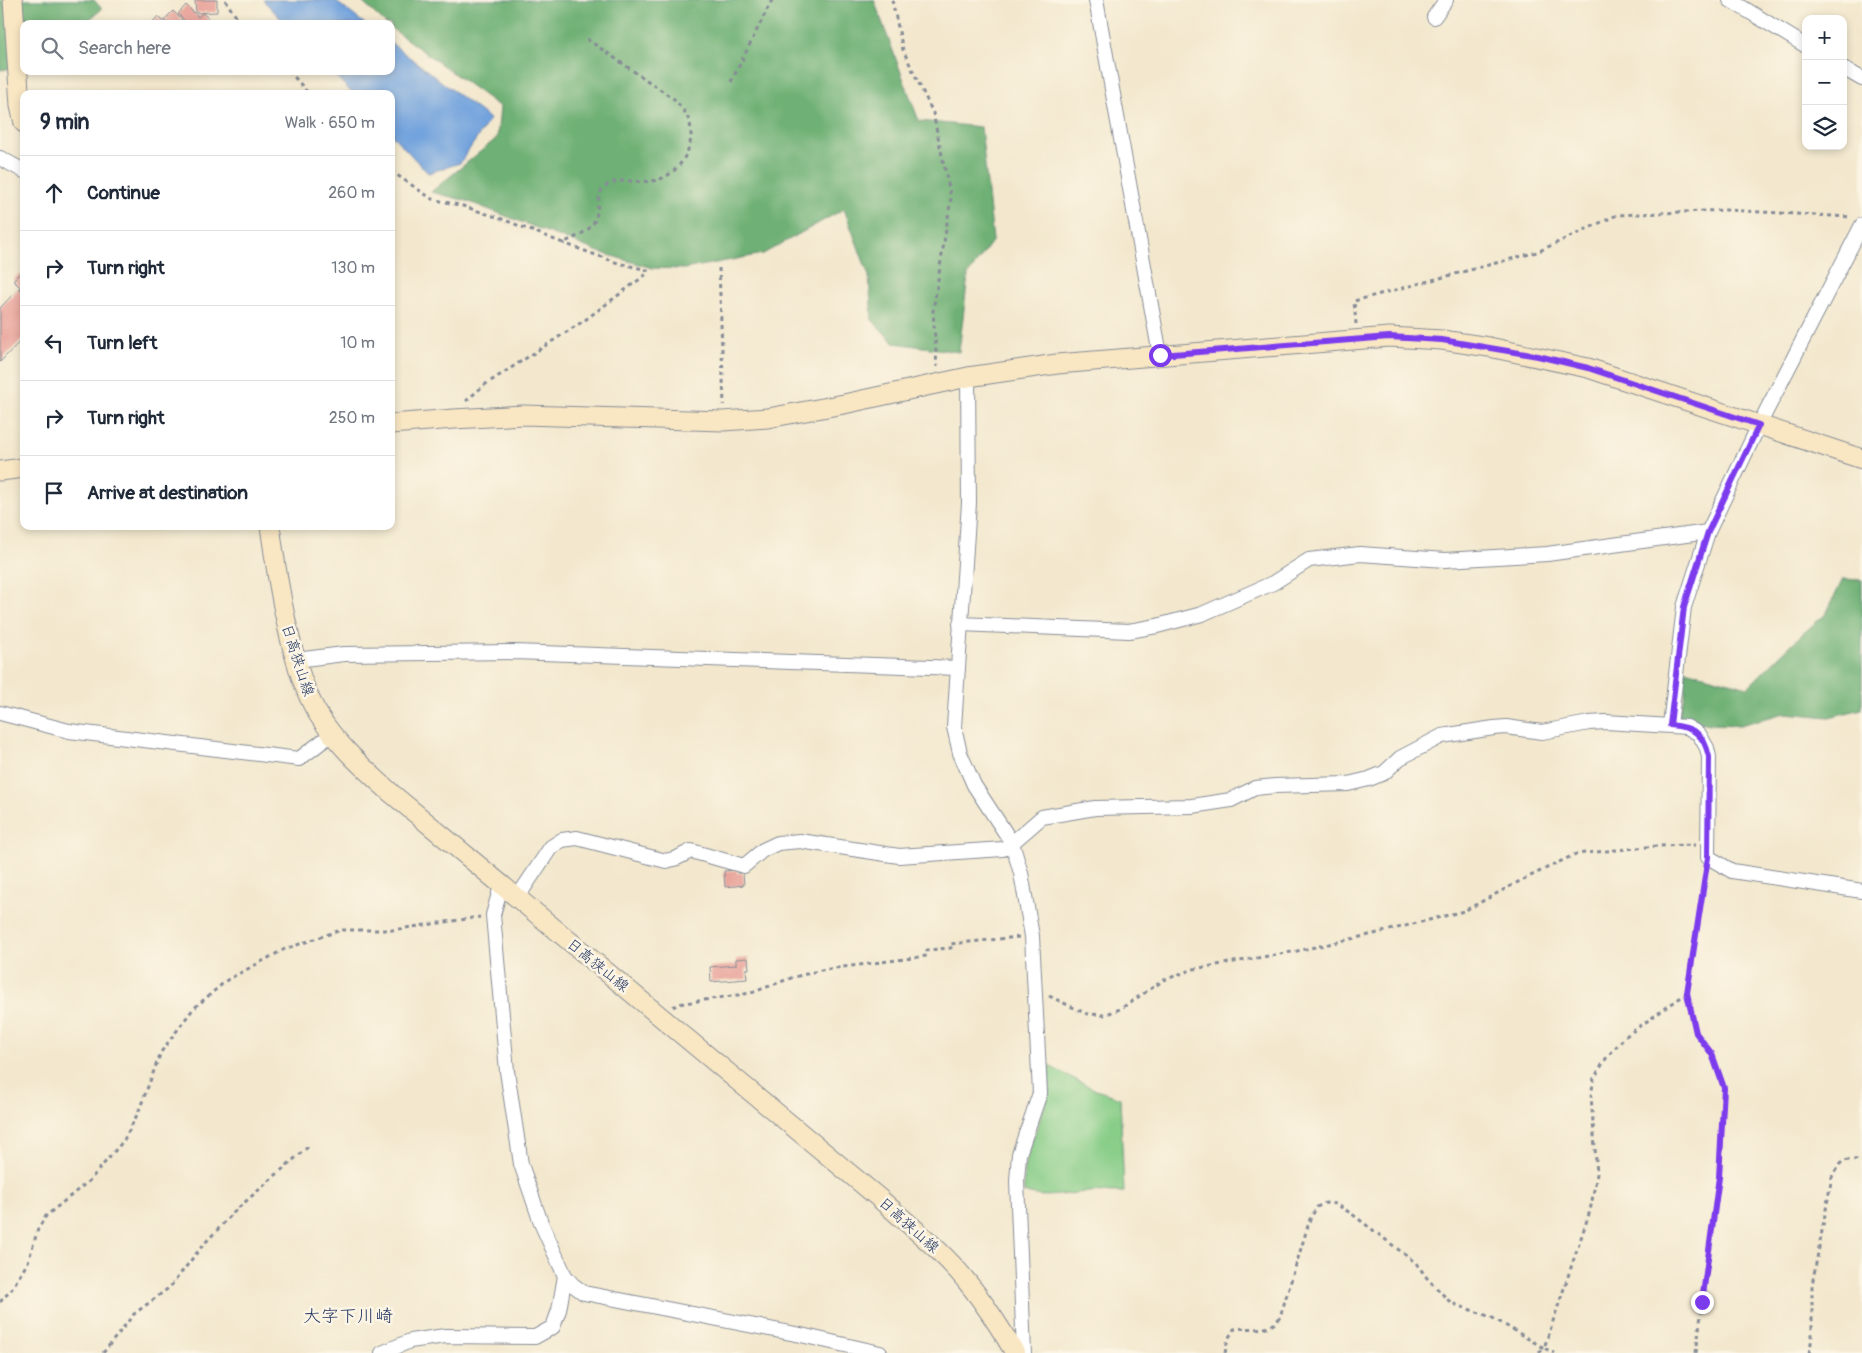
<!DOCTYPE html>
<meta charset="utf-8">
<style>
body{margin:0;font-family:Pangolin,"Klee One",sans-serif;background:#f6f6f7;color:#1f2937}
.controls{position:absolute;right:15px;top:15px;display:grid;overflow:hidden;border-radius:10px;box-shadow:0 2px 8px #0003}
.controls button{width:45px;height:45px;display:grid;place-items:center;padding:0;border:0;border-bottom:1px solid #e0e1e3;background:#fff;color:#1f2937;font:25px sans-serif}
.stop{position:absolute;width:15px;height:15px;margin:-11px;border:4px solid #7c3aed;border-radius:50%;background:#fff}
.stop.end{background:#7c3aed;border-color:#fff;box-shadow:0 1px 5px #0008}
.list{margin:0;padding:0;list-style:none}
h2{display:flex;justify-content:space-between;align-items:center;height:65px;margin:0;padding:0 20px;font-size:21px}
h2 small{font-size:16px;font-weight:400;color:#747a83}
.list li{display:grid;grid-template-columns:32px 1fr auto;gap:15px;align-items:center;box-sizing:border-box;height:75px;padding:0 20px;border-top:1px solid #e0e1e3}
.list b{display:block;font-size:19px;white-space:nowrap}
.list em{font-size:16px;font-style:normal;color:#747a83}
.icon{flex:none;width:28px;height:28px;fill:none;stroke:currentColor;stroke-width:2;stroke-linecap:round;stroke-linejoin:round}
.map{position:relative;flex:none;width:1862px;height:1353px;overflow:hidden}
.search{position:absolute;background:#fff;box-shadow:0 2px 8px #0003;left:20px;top:20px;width:375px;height:55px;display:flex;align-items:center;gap:12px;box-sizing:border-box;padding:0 18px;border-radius:10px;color:#747a83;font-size:19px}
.panel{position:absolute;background:#fff;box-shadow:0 2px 8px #0003;left:20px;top:90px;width:375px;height:440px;border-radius:10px}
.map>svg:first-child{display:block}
.green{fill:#88cd88;stroke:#527e73}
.forest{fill:#6eb074;stroke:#447069}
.water{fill:#72a3dd;stroke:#46699e}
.building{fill:#e69991}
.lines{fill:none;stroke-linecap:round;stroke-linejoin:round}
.street-casing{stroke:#878c96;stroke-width:16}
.secondary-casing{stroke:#878c96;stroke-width:21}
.path{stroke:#878c96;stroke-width:3;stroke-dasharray:4 4;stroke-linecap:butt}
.street{stroke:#fff;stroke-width:14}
.secondary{stroke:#f9e7c3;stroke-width:19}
.route{stroke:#7c3aed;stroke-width:6}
.labels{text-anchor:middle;stroke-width:5;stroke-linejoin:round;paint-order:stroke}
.street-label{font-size:15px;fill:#1b2f5e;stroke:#fcf5e5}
.quarter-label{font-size:18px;fill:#1b2f5e;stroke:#fcf5e5}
</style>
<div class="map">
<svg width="1862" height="1353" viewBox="0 0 1862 1353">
<rect width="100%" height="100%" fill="#fcf5e5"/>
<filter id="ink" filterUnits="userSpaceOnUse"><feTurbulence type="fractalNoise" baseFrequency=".02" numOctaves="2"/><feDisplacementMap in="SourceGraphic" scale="10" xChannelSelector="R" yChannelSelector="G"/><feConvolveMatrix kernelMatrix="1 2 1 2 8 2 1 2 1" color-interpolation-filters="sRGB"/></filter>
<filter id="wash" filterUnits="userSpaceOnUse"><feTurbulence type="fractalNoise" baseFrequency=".0096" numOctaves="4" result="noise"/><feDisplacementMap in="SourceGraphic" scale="20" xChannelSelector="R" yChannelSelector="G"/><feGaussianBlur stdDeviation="1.12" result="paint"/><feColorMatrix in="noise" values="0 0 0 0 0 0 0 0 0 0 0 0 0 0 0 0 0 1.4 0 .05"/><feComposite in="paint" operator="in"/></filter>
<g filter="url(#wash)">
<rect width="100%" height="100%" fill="#f3e8ce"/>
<path class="green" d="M 1049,1066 L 1096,1090 L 1120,1098 L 1124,1192 C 1112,1192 1099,1191 1087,1192 C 1066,1193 1044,1200 1024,1192 L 1024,1168 L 1028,1152 L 1049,1094 Z"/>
<g class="forest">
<polygon points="0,0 94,0 102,9 84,24 24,24 24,62 7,69 0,70"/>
<polygon points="360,0 874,0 919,121 981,127 993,240 968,275 959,352 894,343 872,320 869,276 844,209 763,254 684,269 652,268 599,252 467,201 431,192 497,138 500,107 391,28 391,24 386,24"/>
<polygon points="1843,579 1862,580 1862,709 1829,717 1785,713 1740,725 1710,724 1678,718 1685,693 1685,670 1748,687 1801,635 1826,614"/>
</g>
<g class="water">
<polygon points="263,0 334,0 365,24 286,24"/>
<polygon points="391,43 490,119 460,163 428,173 391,134 391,94 353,94 331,71 391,71"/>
</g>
<g id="blocks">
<g class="building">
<polygon points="195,0 217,0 217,12 196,13"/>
<polygon points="186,5 198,17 203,13 209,19 204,24 188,24 178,14"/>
<polygon points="173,11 186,24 168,24 164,20"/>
<polygon points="158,16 166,24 151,24"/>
<polygon points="20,273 24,277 24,291 13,280"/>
<polygon points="19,288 24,292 24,337 0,362 0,308"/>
<polygon points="737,870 737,873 743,873 744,885 725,887 724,871"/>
<polygon points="748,958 749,969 746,969 747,979 711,982 710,967 736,965 736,959"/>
</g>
</g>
</g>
<g filter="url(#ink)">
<use href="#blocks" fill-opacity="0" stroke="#878c96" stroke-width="1"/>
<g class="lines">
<defs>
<g id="street">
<polyline points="1096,0 1160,355"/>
<polyline points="1730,0 1806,46"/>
<polyline points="1434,17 1446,0"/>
<polyline points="1843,68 1862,79"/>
<polyline points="0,158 24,171"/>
<polyline points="968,377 969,503 954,727 960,753 974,785 1012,843 1021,873 1032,936 1040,1093 1019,1154 1017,1181 1024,1353"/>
<polyline points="960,624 1129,631 1157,626 1202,614 1273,583 1309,560 1360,554 1445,560 1547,554 1708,532"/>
<polyline points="296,660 344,654 514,652 958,668"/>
<polyline points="0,713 69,731 299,759 332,734"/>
<polyline points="1670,725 1684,607 1708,532 1759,425 1862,225"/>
<polyline points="501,886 493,915 507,1071 521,1164 541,1223 565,1276 573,1285 584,1293 801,1335 880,1353"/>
<polyline points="517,898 551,847 562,840 577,838 666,861 677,858 691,851 744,866 763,850 778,843 800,841 899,856 1003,849 1012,843 1042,817 1095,808 1192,806 1231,800 1255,788 1275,786 1348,784 1369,779 1384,773 1400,758 1442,736 1494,728 1506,727 1542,732 1589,723 1606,722 1687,727 1699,734 1707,748 1709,757 1708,857 1732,871 1862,891"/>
<polyline points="382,1353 410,1341 445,1336 535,1337 553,1327 559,1310 565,1276"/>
</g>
<g id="secondary">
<polyline points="13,0 20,106 24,123"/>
<polyline points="391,424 454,419 523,415 723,421 768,418 844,404 968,377 1057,364 1389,337 1442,340 1489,347 1588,368 1862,459"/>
<polyline points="0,471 24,468"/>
<path d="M 270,526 C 276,568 282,609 293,650 C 299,672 306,695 318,714 C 337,745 365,769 391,793 L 879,1198 C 909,1225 943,1251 968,1283 C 986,1305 1001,1329 1015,1353"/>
</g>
</defs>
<use href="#street" class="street-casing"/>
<use href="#secondary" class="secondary-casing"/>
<g class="path">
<polyline points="225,0 241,24"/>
<polyline points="892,0 903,50 933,113 951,198 933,311 937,367"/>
<polyline points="289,71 309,94"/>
<polyline points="731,82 772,0"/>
<path d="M 391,171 L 432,199 L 463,206 L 502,219 L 563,243 C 573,238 588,233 594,222 C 601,209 593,193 609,184 C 621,178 638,183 651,181 C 676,179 696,149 690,124 C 688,114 680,106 674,99 L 587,39"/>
<polyline points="719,268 724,405"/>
<polyline points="1356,324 1354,301 1537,252 1617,215 1726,210 1851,217"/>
<polyline points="466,401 483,386 585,320 648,273 647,270 618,263 563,243"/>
<polyline points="1049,996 1087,1014 1104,1015 1120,1009 1164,980 1194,969 1297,951 1378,933 1464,911 1520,881 1576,854 1657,846 1695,845"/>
<polyline points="673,1007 678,1004 751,993 791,978 821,970 927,956 927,950 951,948 950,944 1019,937"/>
<polyline points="0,1302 11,1290 28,1262 38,1229 46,1216 90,1180 124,1140 138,1113 161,1052 193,1009 227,980 285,949 341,930 392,930 480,917"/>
<polyline points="103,1353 134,1314 170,1287 203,1245 237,1209 309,1146"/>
<path d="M 1225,1353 L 1228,1339 L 1234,1329 C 1253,1326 1268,1335 1280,1317 L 1310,1219 L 1317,1207 L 1325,1203 L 1336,1204 L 1352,1214 L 1416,1263 L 1427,1278 L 1451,1303 L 1491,1317 L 1544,1348 L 1590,1211 L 1597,1174 L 1591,1096 L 1594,1078 L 1607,1057 L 1626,1036 L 1687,993"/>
<polyline points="1539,1353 1544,1348 1554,1353"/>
<polyline points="1696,1353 1719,1177 1724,1088 1712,1055 1696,1033 1687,993 1706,870"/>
<path d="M 1809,1353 L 1812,1338 L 1812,1285 L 1832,1177 C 1841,1160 1842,1159 1862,1160"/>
</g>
<use href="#street" class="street"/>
<use href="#secondary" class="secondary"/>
</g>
</g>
<g class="lines" filter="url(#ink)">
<path class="route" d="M 1160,355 L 1389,337 L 1442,340 L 1538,356 L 1588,368 L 1759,425 L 1708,532 L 1684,607 L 1670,725 C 1693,727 1704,733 1709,757 L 1708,857 L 1687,993 L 1696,1033 L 1712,1054 L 1724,1088 L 1719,1177 L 1702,1302"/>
</g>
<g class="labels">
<g class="street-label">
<text transform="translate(298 660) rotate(72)" y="5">日高狭山線</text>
<text transform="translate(598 965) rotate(39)" y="5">日高狭山線</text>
<text transform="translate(909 1225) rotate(42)" y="5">日高狭山線</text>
</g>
<g class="quarter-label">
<text x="348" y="1322">大字下川崎</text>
</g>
</g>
</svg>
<div class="controls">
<button>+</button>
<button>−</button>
<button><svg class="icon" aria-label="layers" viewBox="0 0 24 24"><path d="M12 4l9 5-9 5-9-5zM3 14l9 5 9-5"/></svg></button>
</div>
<div class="stop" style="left:1160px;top:355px"></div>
<div class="stop end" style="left:1702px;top:1302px"></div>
<div class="search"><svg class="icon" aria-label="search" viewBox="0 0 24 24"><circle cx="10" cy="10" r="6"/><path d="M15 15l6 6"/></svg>Search here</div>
<section class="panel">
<h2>9 min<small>Walk · 650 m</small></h2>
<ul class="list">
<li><svg class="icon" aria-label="ahead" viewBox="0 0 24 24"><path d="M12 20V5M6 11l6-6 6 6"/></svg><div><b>Continue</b></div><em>260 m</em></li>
<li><svg class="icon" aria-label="right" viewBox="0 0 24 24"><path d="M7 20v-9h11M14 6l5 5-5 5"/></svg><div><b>Turn right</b></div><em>130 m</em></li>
<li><svg class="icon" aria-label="left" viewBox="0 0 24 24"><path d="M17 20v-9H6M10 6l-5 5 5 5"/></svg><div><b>Turn left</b></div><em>10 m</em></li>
<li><svg class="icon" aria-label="right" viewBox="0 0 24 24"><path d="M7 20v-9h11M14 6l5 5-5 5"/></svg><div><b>Turn right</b></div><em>250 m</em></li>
<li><svg class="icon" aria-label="arrive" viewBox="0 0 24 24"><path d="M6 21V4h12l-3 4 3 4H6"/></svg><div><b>Arrive at destination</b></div></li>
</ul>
</section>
</div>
